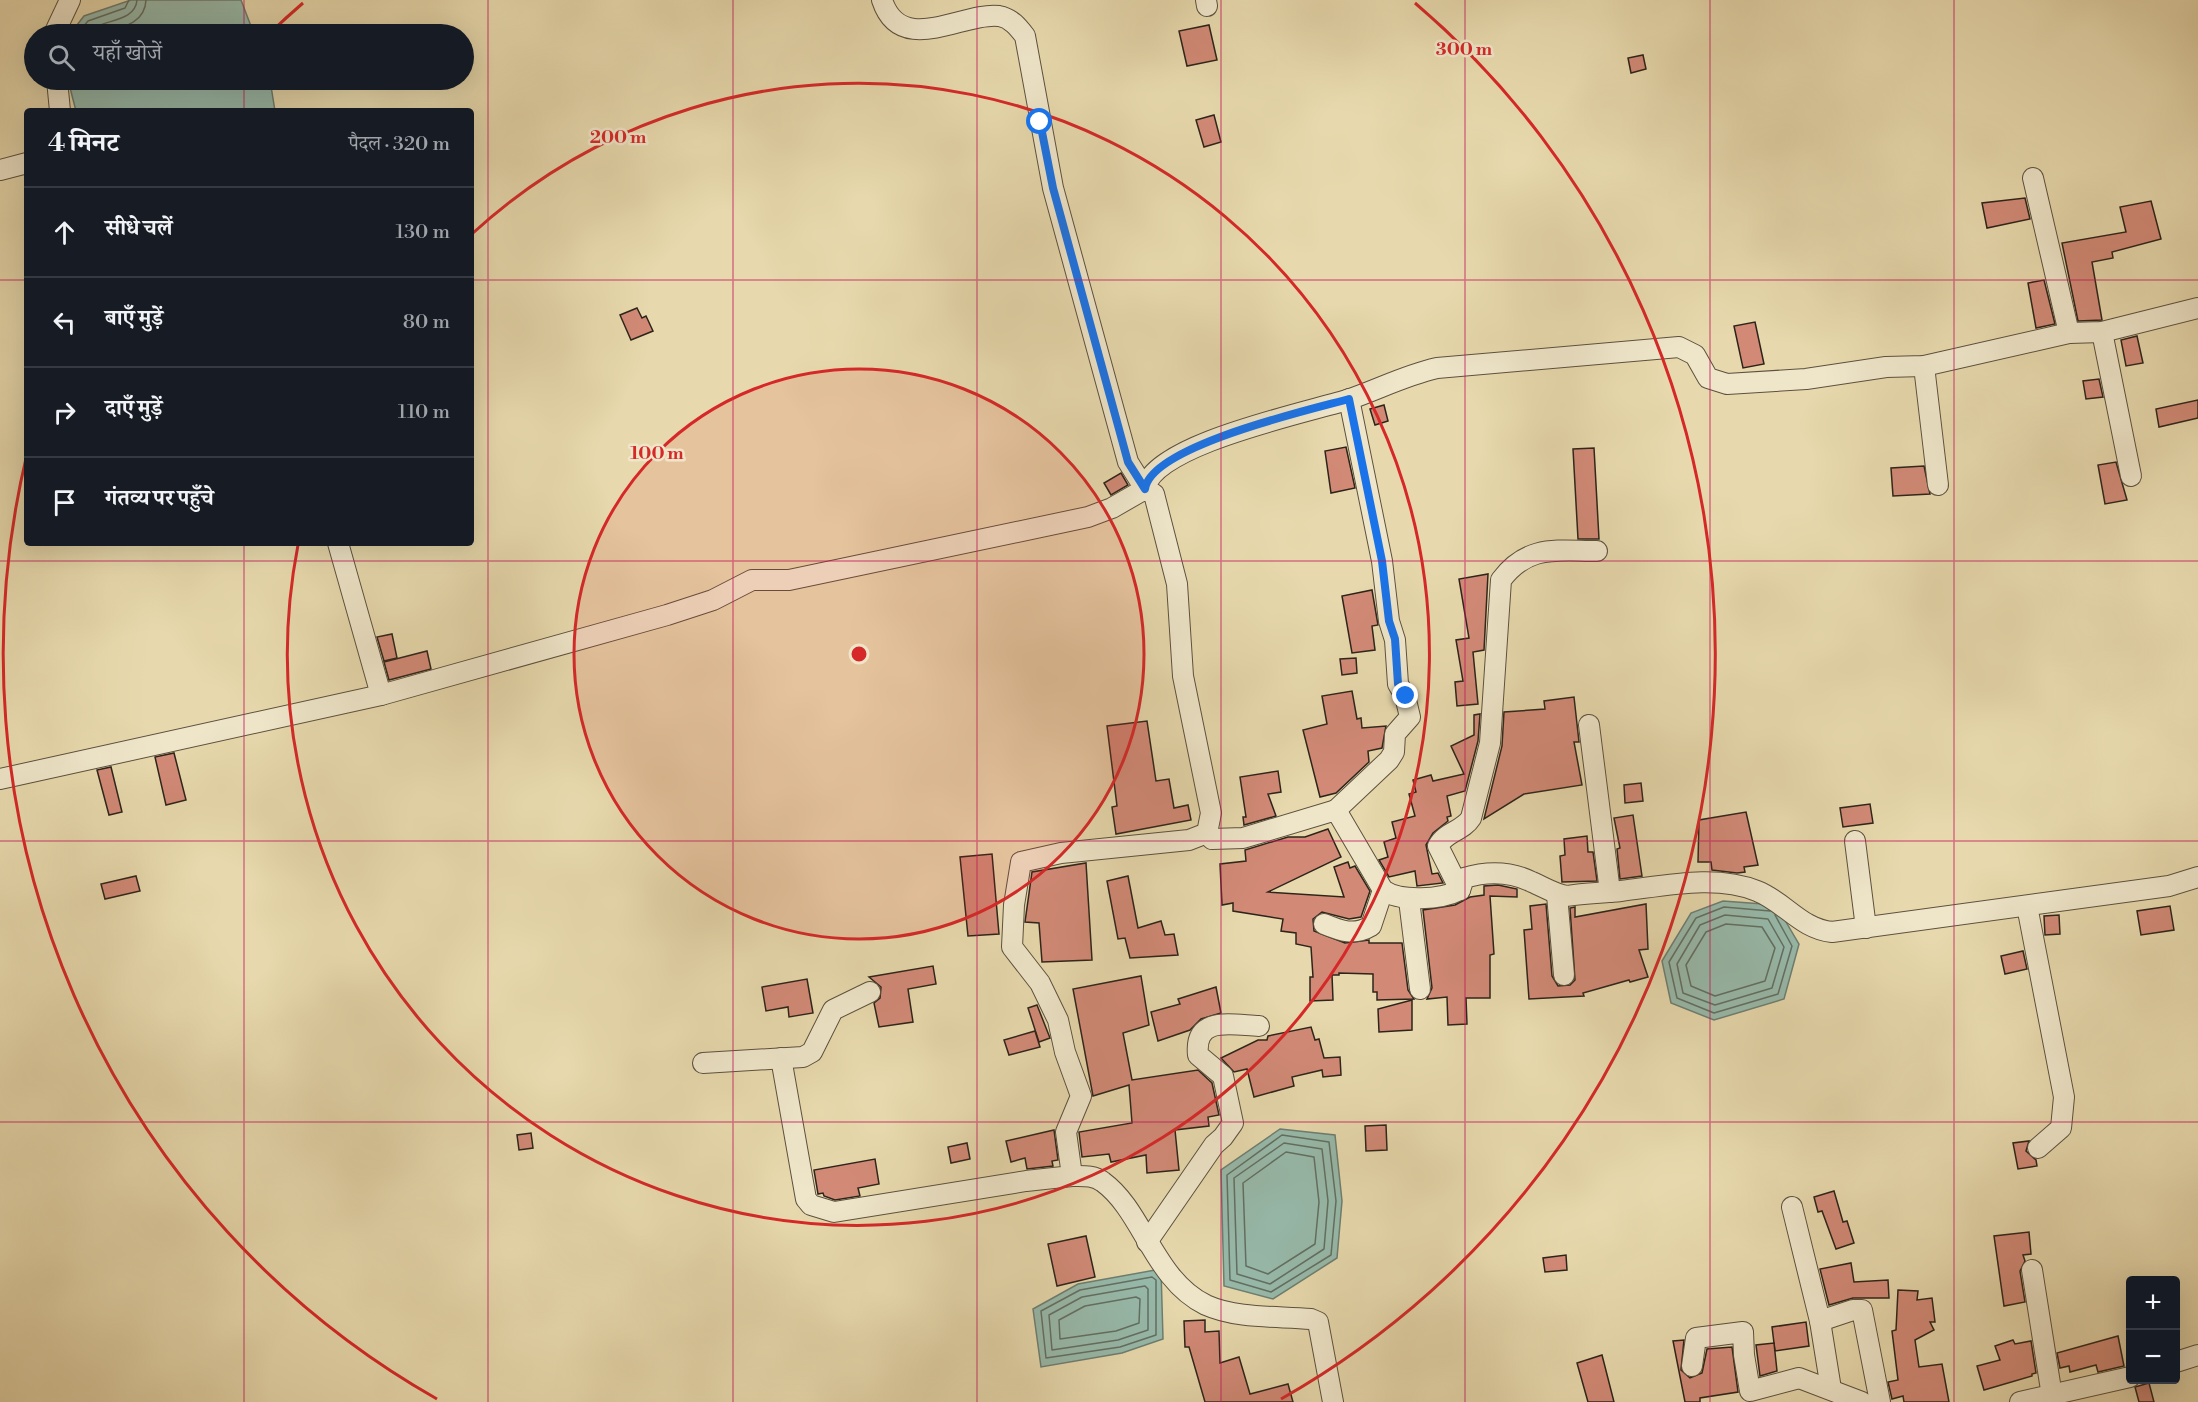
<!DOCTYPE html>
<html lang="hi">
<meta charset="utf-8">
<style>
body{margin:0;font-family:"Libre Bodoni","Noto Serif Devanagari",serif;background:#20242c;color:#f1f3f6}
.controls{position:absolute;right:18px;bottom:18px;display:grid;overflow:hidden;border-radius:6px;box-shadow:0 6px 24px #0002}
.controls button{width:54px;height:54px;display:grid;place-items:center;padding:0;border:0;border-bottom:2px solid #363941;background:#171b24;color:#f1f3f6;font:30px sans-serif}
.stop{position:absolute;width:18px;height:18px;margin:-14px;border:4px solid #1a73e8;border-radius:50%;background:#fff}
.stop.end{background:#1a73e8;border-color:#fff;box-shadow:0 2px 6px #0008}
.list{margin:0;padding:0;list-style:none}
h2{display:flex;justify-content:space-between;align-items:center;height:78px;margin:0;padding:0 24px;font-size:26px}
h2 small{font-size:20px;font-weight:400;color:#9ea1a6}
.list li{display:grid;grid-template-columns:39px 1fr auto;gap:18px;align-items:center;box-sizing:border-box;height:90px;padding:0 24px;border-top:2px solid #363941}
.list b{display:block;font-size:22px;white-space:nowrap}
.list em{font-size:20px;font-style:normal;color:#9ea1a6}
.icon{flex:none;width:33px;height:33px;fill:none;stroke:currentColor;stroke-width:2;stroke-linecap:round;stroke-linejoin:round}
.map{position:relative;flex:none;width:2198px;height:1402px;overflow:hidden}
.search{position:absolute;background:#171b24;box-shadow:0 6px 24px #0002;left:24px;top:24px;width:450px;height:66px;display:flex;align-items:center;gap:15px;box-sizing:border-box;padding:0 21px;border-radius:33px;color:#9ea1a6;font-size:22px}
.panel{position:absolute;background:#171b24;box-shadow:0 6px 24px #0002;left:24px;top:108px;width:450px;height:438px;border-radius:6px}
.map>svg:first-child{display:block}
.water{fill:#97baab;stroke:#6d7e71;stroke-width:1.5}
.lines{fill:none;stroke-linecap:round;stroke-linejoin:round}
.shore{stroke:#626f62;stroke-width:1.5}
.building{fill:#d28a77;stroke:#2d241a;stroke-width:1.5}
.minor-casing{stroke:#5c513f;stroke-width:22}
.minor{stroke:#efe6ca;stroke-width:20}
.route{stroke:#1a73e8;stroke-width:8}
.grid{fill:none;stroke:#c2185b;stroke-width:1.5;stroke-opacity:0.55}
.ring{fill:none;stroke:#d62828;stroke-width:3}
.centre{fill:#d62828;stroke:#efe6ca;stroke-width:3}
.ring-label{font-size:18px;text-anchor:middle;font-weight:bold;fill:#d62828;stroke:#efe6ca;stroke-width:5;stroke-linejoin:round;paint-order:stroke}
</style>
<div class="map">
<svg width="2198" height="1402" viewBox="0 0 2198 1402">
<rect width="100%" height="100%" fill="#e7d9ad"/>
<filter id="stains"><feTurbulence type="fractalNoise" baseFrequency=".00333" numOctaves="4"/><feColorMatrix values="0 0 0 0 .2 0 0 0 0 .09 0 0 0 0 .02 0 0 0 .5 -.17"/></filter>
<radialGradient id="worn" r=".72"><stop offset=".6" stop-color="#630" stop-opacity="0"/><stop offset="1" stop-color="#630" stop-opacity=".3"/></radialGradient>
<g class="water">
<polygon points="131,0 241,0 254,34 70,34 84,16"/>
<polygon points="68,80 270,80 275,111 76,111"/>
<polygon points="1723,901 1776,905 1799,944 1784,999 1714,1020 1671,1003 1662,961 1691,913"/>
<polygon points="1280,1129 1335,1135 1342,1201 1337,1258 1273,1299 1224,1286 1221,1170"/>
<polygon points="1161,1269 1163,1339 1122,1353 1041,1367 1033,1309 1078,1284"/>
</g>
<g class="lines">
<g class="shore">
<polyline points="77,34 88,21 125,8 129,0"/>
<path d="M 87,34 C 99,18 135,24 137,0"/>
<path d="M 100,34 C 119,28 145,25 146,0"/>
<polyline points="1770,911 1724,907 1696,918 1669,962 1677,998 1714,1013 1778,994 1792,946 1775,915"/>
<polygon points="1725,915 1768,919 1784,947 1772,988 1715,1005 1683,993 1677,964 1700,925"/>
<polygon points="1726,924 1762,927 1775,948 1765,981 1715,996 1691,986 1686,965 1706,932"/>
<polygon points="1282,1135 1329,1142 1336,1201 1331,1255 1271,1292 1230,1280 1227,1175"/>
<polygon points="1284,1143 1322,1149 1328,1201 1324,1249 1270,1284 1237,1274 1234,1178"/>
<polygon points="1286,1152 1314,1157 1319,1202 1315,1244 1268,1274 1246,1266 1243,1183"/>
<polygon points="1152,1277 1156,1280 1156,1335 1120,1347 1046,1358 1041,1311 1080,1290"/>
<polygon points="1145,1286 1148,1289 1148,1330 1118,1340 1052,1350 1049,1315 1082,1297"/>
<polygon points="1136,1297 1140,1299 1139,1323 1116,1331 1060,1339 1059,1320 1085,1306"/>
</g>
</g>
<g class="building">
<polygon points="1209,25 1217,60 1187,66 1179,31"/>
<polygon points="1643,55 1646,69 1631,73 1628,58"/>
<polygon points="1214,115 1221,142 1204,147 1196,120"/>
<polygon points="2025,198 2030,219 1987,228 1982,203"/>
<polygon points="2151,201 2161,239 2112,252 2113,258 2092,262 2102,320 2078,321 2062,243 2126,232 2120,207"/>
<polygon points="2044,280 2055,324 2036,328 2028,283"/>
<polygon points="637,308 642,318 646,316 653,331 631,340 620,315"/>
<polygon points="1755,322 1764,364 1743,368 1734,326"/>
<polygon points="2137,336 2143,363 2126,366 2121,340"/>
<polygon points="2099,379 2103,397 2086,399 2083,381"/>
<polygon points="2198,400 2198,418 2159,427 2156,409"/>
<polygon points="1384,405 1388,421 1375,425 1370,409"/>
<polygon points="1346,447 1355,488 1331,493 1325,451"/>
<polygon points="1594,448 1599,539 1578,539 1573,449"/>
<polygon points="2116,462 2127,500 2105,504 2098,465"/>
<polygon points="1924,466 1930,494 1893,496 1891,468"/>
<polygon points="1121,473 1128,485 1111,495 1104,483"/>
<polygon points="1488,574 1484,650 1473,652 1478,704 1457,706 1455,682 1463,681 1456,640 1469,638 1459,579"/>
<polygon points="1372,590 1378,625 1372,626 1375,650 1352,653 1342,596"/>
<polygon points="392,634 397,658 384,661 377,637"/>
<polygon points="427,651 431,669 389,680 384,662"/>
<polygon points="1356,658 1357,673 1342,675 1340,659"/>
<polygon points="1352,691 1357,719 1361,718 1362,728 1386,726 1382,748 1368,751 1369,762 1336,793 1320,797 1303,730 1327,724 1322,696"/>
<polygon points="1574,697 1579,742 1574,742 1582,785 1524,794 1484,819 1502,746 1504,712 1545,709 1544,701"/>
<polygon points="1480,714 1478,741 1465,791 1447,796 1451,816 1447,817 1448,821 1433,833 1426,845 1432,874 1438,873 1443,883 1417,886 1415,871 1389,877 1379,860 1388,857 1384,842 1396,838 1392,822 1415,816 1409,794 1416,792 1413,780 1431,775 1433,781 1464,774 1451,746 1474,735 1474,715"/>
<polygon points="1147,721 1156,781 1169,779 1174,808 1188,805 1191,820 1116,834 1112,807 1117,806 1107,726"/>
<polygon points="174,753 186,800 166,805 155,757"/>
<polygon points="111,767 122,812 109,815 97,770"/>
<polygon points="1278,771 1281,792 1268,794 1276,816 1244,825 1243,817 1246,817 1240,777"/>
<polygon points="1641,783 1643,801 1625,803 1624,785"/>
<polygon points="1870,804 1873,823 1843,827 1840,808"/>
<polygon points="1746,812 1758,865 1744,867 1745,872 1737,873 1712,870 1711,862 1698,862 1699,820"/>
<polygon points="1633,815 1642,876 1620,879 1617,849 1620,848 1614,818"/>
<polygon points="1328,829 1341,857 1268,892 1344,897 1334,867 1348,862 1350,868 1355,866 1370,891 1361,917 1349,919 1322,912 1313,919 1314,931 1345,943 1369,940 1369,943 1402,943 1408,990 1414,999 1377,1000 1377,992 1373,992 1373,974 1339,973 1339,975 1332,975 1333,1000 1310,1001 1310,977 1313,977 1311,947 1296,944 1296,933 1281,931 1283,919 1233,911 1233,903 1222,905 1220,864 1246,861 1245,850 1288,837 1305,837"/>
<polygon points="1587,836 1588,852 1593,852 1597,881 1562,882 1560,856 1565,855 1564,839"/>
<polygon points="992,854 999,934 968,936 960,857"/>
<polygon points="1086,863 1092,960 1042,962 1039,923 1025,922 1032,872"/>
<polygon points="136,876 140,891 105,899 101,884"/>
<polygon points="1128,876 1138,928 1161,921 1165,935 1174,934 1178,955 1130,958 1125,938 1118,939 1107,881"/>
<polygon points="1498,885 1517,889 1517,897 1490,896 1494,954 1490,955 1490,998 1466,998 1467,1024 1448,1025 1447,997 1427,999 1432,988 1423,910 1455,905 1470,897 1484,895 1484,886"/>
<polygon points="1546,904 1552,976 1558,986 1570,985 1575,980 1570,908 1575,907 1575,917 1646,904 1648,949 1639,950 1648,977 1630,982 1629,980 1583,993 1584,996 1529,999 1524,930 1532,929 1530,906"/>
<polygon points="2170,906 2174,930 2141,935 2137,911"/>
<polygon points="2059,915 2060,934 2045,935 2044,916"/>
<polygon points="2023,951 2027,969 2005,974 2001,956"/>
<polygon points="933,966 936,984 908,989 913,1022 879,1027 874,1003 880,998 881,987 869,977"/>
<polygon points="1141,976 1149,1025 1123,1033 1132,1080 1198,1070 1212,1083 1219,1115 1208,1117 1209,1126 1175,1130 1179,1170 1147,1173 1146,1155 1111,1162 1109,1154 1082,1157 1079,1132 1132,1123 1129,1085 1093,1096 1073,989"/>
<polygon points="807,979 813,1013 789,1017 788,1007 766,1011 762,987"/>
<polygon points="1216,987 1221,1013 1201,1019 1190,1030 1158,1041 1151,1012 1180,1004 1178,999"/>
<polygon points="1412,1000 1412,1030 1379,1032 1378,1009"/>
<polygon points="1037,1005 1050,1038 1039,1042 1028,1008"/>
<polygon points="1311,1027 1315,1040 1319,1039 1324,1058 1340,1057 1341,1075 1323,1077 1322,1070 1292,1077 1294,1086 1254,1097 1247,1069 1234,1072 1221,1058 1258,1040 1267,1040 1268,1036"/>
<polygon points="1035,1031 1040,1047 1009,1055 1004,1040"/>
<polygon points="1386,1125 1387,1150 1366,1151 1365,1126"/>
<polygon points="1054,1130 1058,1160 1052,1161 1053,1166 1027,1169 1025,1158 1011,1162 1006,1141"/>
<polygon points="531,1133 533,1148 519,1150 517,1135"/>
<polygon points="2029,1141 2026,1151 2036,1160 2037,1166 2018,1169 2013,1143"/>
<polygon points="967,1143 970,1159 951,1163 948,1147"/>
<polygon points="875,1159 879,1184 858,1188 860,1196 835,1200 824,1196 823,1193 818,1194 814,1170"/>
<polygon points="1834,1191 1843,1222 1847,1221 1854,1243 1836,1249 1822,1211 1818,1212 1814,1197"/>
<polygon points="2029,1232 2031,1254 2023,1255 2025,1261 2020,1271 2025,1302 2004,1306 1994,1236"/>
<polygon points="1086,1236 1095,1277 1057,1286 1048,1244"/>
<polygon points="1566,1255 1567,1270 1545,1272 1543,1258"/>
<polygon points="1851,1263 1854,1282 1888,1280 1889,1298 1853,1298 1829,1305 1820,1269"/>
<polygon points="1898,1290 1918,1291 1917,1300 1932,1298 1935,1322 1930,1322 1934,1330 1915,1340 1919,1367 1942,1364 1949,1402 1904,1402 1903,1396 1892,1399 1888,1382 1898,1380 1892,1331 1896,1330"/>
<polygon points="1205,1320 1205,1332 1219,1331 1220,1363 1239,1357 1250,1394 1288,1384 1293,1402 1205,1402 1189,1347 1185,1347 1184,1321"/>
<polygon points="1806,1322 1809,1346 1775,1351 1772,1327"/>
<polygon points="2118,1336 2124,1366 2098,1372 2096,1365 2070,1372 2069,1366 2060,1368 2057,1353"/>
<polygon points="1684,1340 1681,1370 1690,1378 1702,1373 1707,1349 1732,1347 1738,1392 1700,1398 1700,1402 1685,1402 1673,1341"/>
<polygon points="2013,1340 2015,1344 2031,1341 2036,1373 2032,1374 2032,1376 1984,1390 1977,1366 2000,1360 1995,1346"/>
<polygon points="1774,1343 1777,1371 1760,1376 1756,1345"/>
<polygon points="1602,1355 1614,1402 1588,1402 1577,1363"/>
<polygon points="2149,1383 2154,1402 2139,1402 2135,1387"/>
</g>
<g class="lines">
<defs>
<g id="minor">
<path d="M 882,0 C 901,58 964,11 999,16 C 1011,18 1018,27 1025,36 L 1053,188 L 1128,462 L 1145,489"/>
<polyline points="1206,0 1207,6"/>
<polyline points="54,34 70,0"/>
<polyline points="57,80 60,111"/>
<polyline points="0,170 27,163"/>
<polyline points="2033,178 2069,333"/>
<polyline points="2102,332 2131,476"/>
<polyline points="1924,366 1938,485"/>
<path d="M 1145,489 C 1152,444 1310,412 1350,399 C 1379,389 1406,375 1437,368 L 1679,347 L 1695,355 L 1708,378 L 1727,384 L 1806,379 L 1886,367 L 1924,366 L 2069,333 L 2102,332 L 2198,308"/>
<polyline points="338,543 381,695"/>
<polyline points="1589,725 1610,892"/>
<polyline points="0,779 381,695 667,615 713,600 752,580 789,580 1088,517 1112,508 1145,489 1154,494 1177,584 1183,676 1211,813 1207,833 1189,840 1061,853 1021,862 1014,905 1012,947 1040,983 1058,1020 1065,1052 1081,1096 1066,1132 1072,1176 1026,1181 834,1212 811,1205 806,1199 781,1058"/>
<polyline points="1336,810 1389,760 1394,752 1395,734 1410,717 1405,696 1398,684 1395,640 1389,621 1382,561 1349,399"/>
<path d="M 1207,833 L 1212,839 L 1243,838 L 1336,810 L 1383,890 C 1400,902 1441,900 1460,890 L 1464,878 C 1487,871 1510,871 1532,882 C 1544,887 1554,894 1567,896 C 1585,893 1603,893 1621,891 C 1664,886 1716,874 1757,891 C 1785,902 1801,929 1832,932 L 2169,886 L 2198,877"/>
<polyline points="1855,841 1866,928"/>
<path d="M 1460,890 L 1438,846 C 1445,832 1463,831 1471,818 L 1490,743 L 1501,580 C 1528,544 1557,551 1597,551"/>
<polyline points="1557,895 1564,975"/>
<polyline points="1409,900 1420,989"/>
<polyline points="2027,906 2064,1097 2061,1128 2038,1148"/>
<path d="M 1324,924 C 1341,931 1354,936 1371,926 L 1383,890"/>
<polyline points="703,1063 803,1057 812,1052 833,1010 870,992"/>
<path d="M 1072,1176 C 1083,1176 1094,1175 1103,1182 C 1143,1211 1154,1280 1206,1305 C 1237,1319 1277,1316 1311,1319 L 1318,1322 L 1333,1402"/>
<polyline points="1792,1207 1820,1321 1831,1389"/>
<path d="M 1147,1242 L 1214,1145 L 1223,1137 L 1233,1123 L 1223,1076 L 1198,1055 C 1194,1015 1232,1025 1259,1026"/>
<polyline points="2032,1270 2052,1396"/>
<polyline points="1820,1321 1853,1310 1862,1310 1880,1402"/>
<polyline points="2176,1362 2198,1355"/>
<polyline points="1692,1366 1696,1338 1743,1332 1744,1355 1750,1391 1799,1378 1862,1402"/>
<polyline points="2020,1402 2130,1377"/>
</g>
</defs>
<use href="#minor" class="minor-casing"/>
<use href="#minor" class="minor"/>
</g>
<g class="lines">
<path class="route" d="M 1040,122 L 1053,188 L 1128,462 L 1145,489 C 1151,446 1309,410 1349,399 L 1382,561 L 1389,621 L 1395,639 L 1398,684 L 1406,696"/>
</g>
<path class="grid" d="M 244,0 L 244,34M 488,0 L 488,1402M 733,0 L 733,1402M 977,0 L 977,1402M 1221,0 L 1221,1402M 1465,0 L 1465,1402M 1710,0 L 1710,1402M 1954,0 L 1954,1402M 244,80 L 244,111M 0,280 L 27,280M 471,280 L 2198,280M 244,543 L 244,1402M 0,561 L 2198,561M 0,841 L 2198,841M 0,1122 L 2198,1122"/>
<circle cx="859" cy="654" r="285" fill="#d62828" fill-opacity=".12"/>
<g class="ring">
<circle cx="859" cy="654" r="285"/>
<path d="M473 233A571 571 0 1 1 298 545"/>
<path d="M437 1399A856 856 0 0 1 27 454M270 33A856 856 0 0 1 303 3M1415 3A856 856 0 0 1 1281 1399"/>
</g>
<circle cx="859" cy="654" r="9" class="centre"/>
<g class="ring-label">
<text x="1464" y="55">300 m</text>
<text x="618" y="143">200 m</text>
<text x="657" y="459">100 m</text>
</g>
<rect width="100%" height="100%" filter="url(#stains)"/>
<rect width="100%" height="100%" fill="url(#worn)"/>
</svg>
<div class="controls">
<button>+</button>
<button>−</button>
</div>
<div class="stop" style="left:1040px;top:122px"></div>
<div class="stop end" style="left:1406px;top:696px"></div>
<div class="search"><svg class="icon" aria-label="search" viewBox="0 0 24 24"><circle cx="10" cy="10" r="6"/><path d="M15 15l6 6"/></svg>यहाँ खोजें</div>
<section class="panel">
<h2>4 मिनट<small>पैदल · 320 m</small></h2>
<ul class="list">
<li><svg class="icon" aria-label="ahead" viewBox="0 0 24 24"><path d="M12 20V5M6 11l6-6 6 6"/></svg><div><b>सीधे चलें</b></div><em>130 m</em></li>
<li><svg class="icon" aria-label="left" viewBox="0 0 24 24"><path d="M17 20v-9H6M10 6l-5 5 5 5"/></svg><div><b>बाएँ मुड़ें</b></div><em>80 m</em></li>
<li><svg class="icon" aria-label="right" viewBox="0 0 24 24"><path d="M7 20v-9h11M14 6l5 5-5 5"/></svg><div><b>दाएँ मुड़ें</b></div><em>110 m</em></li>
<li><svg class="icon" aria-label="arrive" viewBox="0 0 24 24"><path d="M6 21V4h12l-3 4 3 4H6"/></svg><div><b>गंतव्य पर पहुँचे</b></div></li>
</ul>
</section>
</div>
